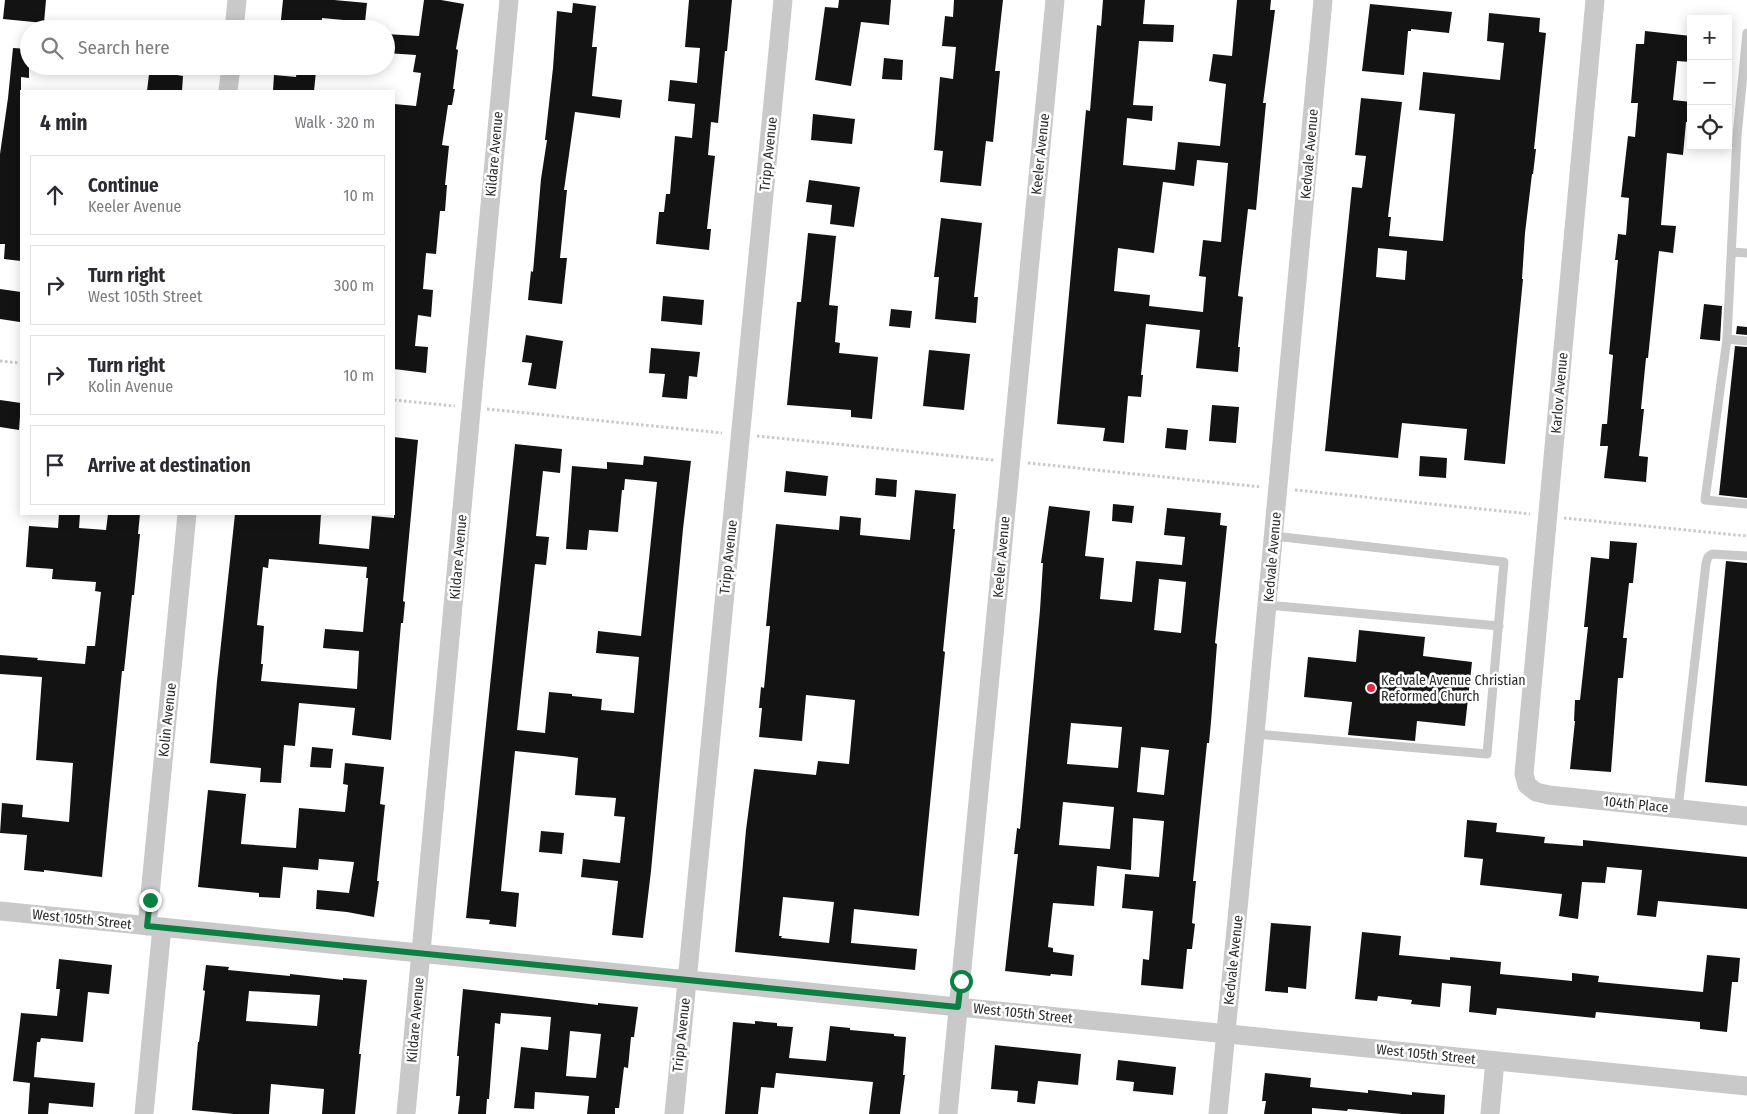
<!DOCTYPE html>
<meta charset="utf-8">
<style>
body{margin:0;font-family:"Fira Sans Condensed",sans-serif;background:#f2f2f3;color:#2b2b33}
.controls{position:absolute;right:15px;top:15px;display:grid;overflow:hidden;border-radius:0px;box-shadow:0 2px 12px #0003}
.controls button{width:45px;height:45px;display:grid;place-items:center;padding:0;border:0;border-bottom:1px solid #e1e1e2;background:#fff;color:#2b2b33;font:25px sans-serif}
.stop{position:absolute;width:15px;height:15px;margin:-11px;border:4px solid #0b8043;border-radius:50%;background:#fff}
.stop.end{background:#0b8043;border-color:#fff;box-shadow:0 1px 5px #0008}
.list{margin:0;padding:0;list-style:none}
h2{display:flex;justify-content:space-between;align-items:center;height:65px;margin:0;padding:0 20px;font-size:21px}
h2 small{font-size:16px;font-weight:400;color:#7c7c81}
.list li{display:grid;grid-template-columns:32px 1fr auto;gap:15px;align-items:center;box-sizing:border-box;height:80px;margin:0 10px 10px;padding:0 10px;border:1px solid #e1e1e2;border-radius:0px}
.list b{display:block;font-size:19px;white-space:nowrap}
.list p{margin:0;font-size:16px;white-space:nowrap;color:#7c7c81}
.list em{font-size:16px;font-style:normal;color:#7c7c81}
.icon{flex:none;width:28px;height:28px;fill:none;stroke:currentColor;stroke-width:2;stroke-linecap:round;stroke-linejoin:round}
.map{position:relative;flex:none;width:1747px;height:1114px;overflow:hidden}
.search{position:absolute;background:#fff;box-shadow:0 2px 12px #0003;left:20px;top:20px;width:375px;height:55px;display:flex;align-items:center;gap:12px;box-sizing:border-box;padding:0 18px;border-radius:28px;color:#7c7c81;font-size:19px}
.panel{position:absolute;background:#fff;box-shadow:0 2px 12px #0003;left:20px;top:90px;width:375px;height:425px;border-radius:0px}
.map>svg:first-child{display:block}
.building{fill:#131313;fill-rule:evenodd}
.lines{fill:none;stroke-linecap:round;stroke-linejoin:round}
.path{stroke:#c9c9c9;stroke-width:3;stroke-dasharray:2.5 2.5;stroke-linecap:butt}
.lane{stroke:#c9c9c9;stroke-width:9}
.street{stroke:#c9c9c9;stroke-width:19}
.route{stroke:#0b8043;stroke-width:6}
.poi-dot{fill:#ee223b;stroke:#fff;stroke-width:2}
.labels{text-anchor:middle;stroke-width:5;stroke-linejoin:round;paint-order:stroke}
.street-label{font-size:14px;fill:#2c2c2c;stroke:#fff}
.poi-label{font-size:14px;fill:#2c2c2c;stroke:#fff;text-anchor:start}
</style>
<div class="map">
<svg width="1747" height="1114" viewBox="0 0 1747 1114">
<rect width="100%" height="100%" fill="#fff"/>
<g class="building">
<polygon points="5,0 46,0 44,23 3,19"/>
<polygon points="283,0 334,0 367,3 365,22 322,18 321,29 280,29"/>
<polygon points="424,0 441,0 464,4 456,49 458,50 453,89 455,89 452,105 448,105 442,145 449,146 445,185 447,185 445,211 440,211 436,254 426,253 423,289 433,290 431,317 418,315 415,346 428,347 426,373 394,369 394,104 416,106 421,73 413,72 416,55 386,53 386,34 419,36"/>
<polygon points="689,0 732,0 727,51 725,51 718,123 711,122 708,155 715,156 707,229 711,229 709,250 656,244 659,212 664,212 666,194 670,194 675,136 692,138 695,104 668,101 670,80 697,83 700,48 685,47"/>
<polygon points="839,0 891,0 889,25 861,22 851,86 815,80 825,7 838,8"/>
<polygon points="954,0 1003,0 995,71 1000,71 993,142 986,141 981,186 940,182 943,151 934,150 940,77 953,79 956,47 942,46 945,16 953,17"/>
<path d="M 1103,0 L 1145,0 L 1143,24 L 1174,25 L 1173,42 L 1139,41 L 1133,105 L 1153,106 L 1152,121 L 1127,118 L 1123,165 L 1175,170 L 1178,142 L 1220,146 L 1226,84 L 1209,81 L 1213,54 L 1232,56 L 1237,0 L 1271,0 L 1270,10 L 1275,10 L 1263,103 L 1266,103 L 1256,210 L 1248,209 L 1238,296 L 1243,297 L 1238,347 L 1240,347 L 1238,372 L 1196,368 L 1200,330 L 1146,324 L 1141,375 L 1143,375 L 1141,397 L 1128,396 L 1124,443 L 1103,441 L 1105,428 L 1057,424 L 1086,110 L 1090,111 L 1097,25 L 1101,26 ZM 1197,160 L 1228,163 L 1221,242 L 1203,240 L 1199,276 L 1206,277 L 1203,312 L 1149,306 L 1150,295 L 1114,291 L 1118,248 L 1154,253 L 1163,182 L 1194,186 Z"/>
<polygon points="573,3 596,6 592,47 597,47 592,96 622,100 620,118 575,112 564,190 567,190 560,258 567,258 562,304 528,300 531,271 533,272 541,179 547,140 545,140 553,68 557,11 572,13"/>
<polygon points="1370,4 1452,12 1449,33 1411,29 1411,31 1408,31 1404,75 1362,71"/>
<path d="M 1489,13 L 1540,18 L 1539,32 L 1546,33 L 1534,149 L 1536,149 L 1533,174 L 1532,174 L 1525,233 L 1522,279 L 1523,279 L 1505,464 L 1464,460 L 1467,429 L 1402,423 L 1398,458 L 1325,451 L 1352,187 L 1362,188 L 1366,156 L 1355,155 L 1361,98 L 1402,102 L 1388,217 L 1391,217 L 1389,236 L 1443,241 L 1455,114 L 1419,110 L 1423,72 L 1500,80 L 1504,43 L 1487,41 ZM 1378,248 L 1407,251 L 1405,280 L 1376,277 Z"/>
<polygon points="1645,31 1691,36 1691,62 1677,61 1673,100 1691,102 1691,122 1686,122 1683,155 1667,153 1661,225 1676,226 1673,253 1659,251 1648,358 1646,358 1641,409 1644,409 1639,456 1648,457 1646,482 1604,478 1608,446 1600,446 1602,424 1607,424 1613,355 1609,354 1618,260 1615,260 1618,234 1626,235 1629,198 1621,197 1628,136 1635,137 1638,103 1631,103 1636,44 1644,44"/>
<polygon points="13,48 29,49 29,78 21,77 21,261 4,259 5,244 0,244 0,154 8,98"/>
<polygon points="884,58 903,60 902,80 882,79"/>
<polygon points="150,66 178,66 177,75 183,76 182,91 147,91"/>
<polygon points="297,69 316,71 314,91 273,91 274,75 296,77"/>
<polygon points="813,114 855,119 852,144 811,140"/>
<polygon points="809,180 860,187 854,227 830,224 832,205 806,202"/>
<polygon points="941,218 982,223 974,297 978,297 976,323 935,319 939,277 934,277"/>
<polygon points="808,233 836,236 829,305 838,306 835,342 840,343 839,353 878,357 872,419 851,417 851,410 787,405 797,302 801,302"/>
<polygon points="0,289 21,292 20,322 0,319"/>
<polygon points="663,296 704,300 702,325 661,321"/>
<polygon points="1704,304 1722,306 1720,341 1700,339"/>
<polygon points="891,309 912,311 910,328 889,326"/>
<polygon points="1737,326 1747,327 1747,335 1736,334"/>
<polygon points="526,335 563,341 556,389 528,385 532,363 522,362"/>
<polygon points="1735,346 1747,347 1747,498 1719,495"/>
<polygon points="651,348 700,352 697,377 689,376 687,399 662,397 665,374 649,373"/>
<polygon points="929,350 970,354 964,410 923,406"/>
<polygon points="0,400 21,403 19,430 0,427"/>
<polygon points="1212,405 1239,407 1236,443 1209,441"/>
<polygon points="1167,428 1188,430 1186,450 1165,448"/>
<path d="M 394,437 L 418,440 L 403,601 L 405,602 L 403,623 L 401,623 L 391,740 L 352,735 L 355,708 L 299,703 L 295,746 L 284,745 L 281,783 L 260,782 L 261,768 L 210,763 L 217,681 L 235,514 L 321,514 L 319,544 L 369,549 L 372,516 L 394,518 ZM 269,559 L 367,567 L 366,578 L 368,578 L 363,632 L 325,629 L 323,648 L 359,651 L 357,689 L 261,681 L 263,664 L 261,664 L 264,626 L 257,625 L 263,567 L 268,568 Z"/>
<polygon points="515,444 562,449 560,473 543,471 536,536 549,537 546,565 535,564 517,730 545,733 549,692 572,694 572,696 602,699 601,710 634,713 639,657 596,653 598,631 641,636 657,482 625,479 624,490 622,490 618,532 589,530 587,550 566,549 572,466 607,469 607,462 643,465 644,456 691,461 683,529 651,871 643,938 612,935 618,881 581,877 583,859 620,863 625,817 614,816 616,798 575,795 578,758 563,756 515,751 501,891 519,893 516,927 489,924 490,920 466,918"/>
<polygon points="1420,456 1447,458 1446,478 1419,476"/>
<polygon points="786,471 828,476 826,496 784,492"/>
<polygon points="876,478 897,480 896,497 875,495"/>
<path d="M 915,490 L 956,494 L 953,529 L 955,529 L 943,651 L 945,652 L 919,916 L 854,909 L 851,943 L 917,949 L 915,970 L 735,952 L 746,830 L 754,769 L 816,775 L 818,761 L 849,764 L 855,700 L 806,695 L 802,741 L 759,737 L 762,708 L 759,708 L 761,687 L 764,688 L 770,626 L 766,626 L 776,524 L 839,530 L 840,516 L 861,518 L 860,535 L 910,540 ZM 783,897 L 834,902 L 829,943 L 781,938 L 782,936 L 779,936 Z"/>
<polygon points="1113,504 1134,506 1132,523 1112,521"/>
<path d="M 1049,506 L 1090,511 L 1085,556 L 1104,558 L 1100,599 L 1132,602 L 1136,561 L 1182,565 L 1185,537 L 1164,535 L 1167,508 L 1221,513 L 1220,525 L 1227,526 L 1215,643 L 1217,644 L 1211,722 L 1209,743 L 1207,743 L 1193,881 L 1196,881 L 1192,923 L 1195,924 L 1192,949 L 1187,949 L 1183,989 L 1141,985 L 1143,959 L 1149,960 L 1153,911 L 1122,908 L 1125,874 L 1159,877 L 1164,821 L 1133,818 L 1131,870 L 1097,866 L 1094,906 L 1053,903 L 1048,947 L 1053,948 L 1053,952 L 1074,955 L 1072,976 L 1051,974 L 1050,976 L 1005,971 L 1018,854 L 1014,854 L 1017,828 L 1020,829 L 1040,610 L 1043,563 L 1041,563 ZM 1159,579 L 1186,582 L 1181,633 L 1154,630 ZM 1071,723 L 1122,727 L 1118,768 L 1067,764 ZM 1141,747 L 1169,750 L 1164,795 L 1137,792 ZM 1063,802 L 1114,807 L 1110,849 L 1059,845 Z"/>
<polygon points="59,514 80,514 79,528 106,530 108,514 140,514 138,534 140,534 134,595 132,595 124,671 122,671 102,877 44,870 44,872 24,870 27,835 0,833 2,803 23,805 22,817 69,822 73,763 36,760 42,677 0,674 0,655 38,658 37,660 85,664 87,646 95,646 101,592 95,591 96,582 52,579 53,569 26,567 29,526 58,528"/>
<polygon points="1610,541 1637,543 1633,583 1629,583 1623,638 1627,638 1623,678 1618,678 1611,772 1570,769 1575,721 1574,721 1575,700 1580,700 1588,627 1584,627 1591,557 1609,559"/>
<polygon points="1726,561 1747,563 1747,786 1705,782"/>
<polygon points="1359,630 1425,637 1423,656 1472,662 1465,726 1417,721 1415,741 1348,735 1352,702 1304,697 1308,657 1356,662"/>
<polygon points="312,747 333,749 331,768 310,767"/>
<polygon points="345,763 384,767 380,804 385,805 377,881 379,881 374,917 347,912 316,909 317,890 349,893 354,862 319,859 318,870 283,867 280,898 259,897 259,893 198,887 208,790 246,794 241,844 296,848 299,808 345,812 348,785 343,784"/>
<polygon points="1467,820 1497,823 1496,832 1545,837 1544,843 1583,846 1583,840 1747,857 1747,909 1658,901 1656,917 1637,915 1642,870 1607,867 1605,883 1582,882 1578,919 1559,916 1562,894 1480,885 1483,859 1464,857"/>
<polygon points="541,831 564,833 562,854 539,852"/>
<polygon points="1271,923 1311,926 1306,989 1288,987 1288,993 1265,991"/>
<polygon points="1362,932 1401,936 1399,955 1450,960 1450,957 1501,962 1500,974 1572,981 1572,973 1599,976 1598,982 1703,992 1707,955 1740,958 1738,982 1732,982 1727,1032 1700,1029 1700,1022 1596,1012 1595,1018 1497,1008 1496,1015 1469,1012 1471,986 1442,983 1440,1007 1411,1004 1412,1000 1378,996 1377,1001 1355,999"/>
<polygon points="59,959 112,965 109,994 88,992 83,1042 41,1038 40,1042 37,1042 34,1077 95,1083 93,1107 49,1103 48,1114 28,1114 30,1083 13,1081 21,1013 57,1016 60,989 56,989"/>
<path d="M 206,965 L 229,967 L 228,970 L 249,972 L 290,976 L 290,974 L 343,980 L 343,978 L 367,980 L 359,1054 L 361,1054 L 355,1114 L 322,1114 L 324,1089 L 271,1084 L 269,1114 L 234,1114 L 192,1110 L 198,1042 L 199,1042 L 205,991 L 203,990 ZM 249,991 L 320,995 L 317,1026 L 246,1021 Z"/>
<path d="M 463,989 L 598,1005 L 598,1003 L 638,1007 L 634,1037 L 631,1037 L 628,1068 L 624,1067 L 619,1108 L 615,1108 L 615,1114 L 587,1114 L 589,1096 L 535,1092 L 534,1109 L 514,1108 L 521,1047 L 548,1050 L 551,1017 L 501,1013 L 500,1024 L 495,1023 L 489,1099 L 487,1099 L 486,1114 L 458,1114 L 460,1096 L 456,1096 L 459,1056 L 457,1056 ZM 570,1031 L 601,1034 L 596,1078 L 566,1076 Z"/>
<polygon points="755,1021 777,1023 777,1026 793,1027 789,1058 826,1061 830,1026 850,1028 850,1030 894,1034 894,1036 906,1037 903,1075 905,1075 900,1114 869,1114 873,1082 776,1073 774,1088 761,1087 758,1114 725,1114 733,1022 755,1024"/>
<polygon points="995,1045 1081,1054 1078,1085 1038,1081 1035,1104 1017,1102 1018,1091 991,1089"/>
<polygon points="1118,1060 1176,1067 1173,1095 1133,1091 1134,1082 1116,1080"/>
<polygon points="1265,1073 1311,1078 1310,1087 1368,1093 1368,1090 1412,1095 1412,1092 1445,1095 1444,1114 1402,1114 1348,1109 1347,1111 1312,1108 1312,1114 1264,1114 1266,1101 1262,1101"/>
</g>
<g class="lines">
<g class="path">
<polyline points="0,361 21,363"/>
<polyline points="394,400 455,406"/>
<polyline points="487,409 722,433"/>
<polyline points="757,436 994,460"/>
<polyline points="1028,463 1261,487"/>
<polyline points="1295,490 1530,514"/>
<polyline points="1564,518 1747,536"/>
</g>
<g class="lane">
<polyline points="1747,33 1737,136 1727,339 1705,500 1747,504"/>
<polyline points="1732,252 1747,253"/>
<polyline points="1727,339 1747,341"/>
<polyline points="1267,605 1499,626"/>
<polyline points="1255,734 1487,754 1504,562 1274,536"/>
<polyline points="1678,809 1706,563 1708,557 1712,554 1747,556"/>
</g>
<g class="street">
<polyline points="1595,0 1524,774 1527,785 1536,792 1549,795 1747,816"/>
<polyline points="234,29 237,0"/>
<polyline points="228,91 231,66"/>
<polyline points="0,911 1747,1086"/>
<polyline points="147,926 187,514"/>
<polyline points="144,1114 162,927"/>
<polyline points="406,1114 509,0"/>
<polyline points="674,1114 783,0"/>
<polyline points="948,1114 1055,0"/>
<polyline points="1218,1114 1255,734 1323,0"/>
<polyline points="1490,1114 1495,1061"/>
</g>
</g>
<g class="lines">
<polyline class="route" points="150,900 147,926 958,1007 961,981"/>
</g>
<circle class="poi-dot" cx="1371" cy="688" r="5"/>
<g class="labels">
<g class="street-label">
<text transform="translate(494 154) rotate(-85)" y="5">Kildare Avenue</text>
<text transform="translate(768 154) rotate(-84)" y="5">Tripp Avenue</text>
<text transform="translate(1040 154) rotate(-84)" y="5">Keeler Avenue</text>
<text transform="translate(1309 154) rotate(-85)" y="5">Kedvale Avenue</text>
<text transform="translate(1559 393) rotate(-85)" y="5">Karlov Avenue</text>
<text transform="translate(458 557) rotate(-85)" y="5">Kildare Avenue</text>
<text transform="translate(728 557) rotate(-84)" y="5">Tripp Avenue</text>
<text transform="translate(1001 557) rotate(-85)" y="5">Keeler Avenue</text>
<text transform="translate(1272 557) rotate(-85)" y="5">Kedvale Avenue</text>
<text transform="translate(167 720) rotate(-84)" y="5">Kolin Avenue</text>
<text transform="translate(1636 804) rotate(6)" y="5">104th Place</text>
<text transform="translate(82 919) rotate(6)" y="5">West 105th Street</text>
<text transform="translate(1233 960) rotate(-84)" y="5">Kedvale Avenue</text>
<text transform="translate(1023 1013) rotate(6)" y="5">West 105th Street</text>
<text transform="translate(415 1020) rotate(-85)" y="5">Kildare Avenue</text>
<text transform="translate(681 1035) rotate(-84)" y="5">Tripp Avenue</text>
<text transform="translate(1426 1054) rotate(6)" y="5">West 105th Street</text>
</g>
<g class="poi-label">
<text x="1381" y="685">Kedvale Avenue Christian<tspan x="1381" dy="16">Reformed Church</tspan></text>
</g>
</g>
</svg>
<div class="controls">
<button>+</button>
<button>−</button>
<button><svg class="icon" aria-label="locate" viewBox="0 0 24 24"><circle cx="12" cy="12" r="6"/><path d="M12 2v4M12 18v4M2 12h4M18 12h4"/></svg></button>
</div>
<div class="stop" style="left:961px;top:981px"></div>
<div class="stop end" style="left:150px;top:900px"></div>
<div class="search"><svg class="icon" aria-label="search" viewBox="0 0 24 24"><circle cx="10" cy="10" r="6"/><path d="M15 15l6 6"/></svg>Search here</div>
<section class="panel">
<h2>4 min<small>Walk · 320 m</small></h2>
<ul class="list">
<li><svg class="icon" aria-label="ahead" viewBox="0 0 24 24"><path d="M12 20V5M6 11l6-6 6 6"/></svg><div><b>Continue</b><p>Keeler Avenue</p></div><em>10 m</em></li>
<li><svg class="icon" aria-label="right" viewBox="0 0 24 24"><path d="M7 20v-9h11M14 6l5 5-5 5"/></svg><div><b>Turn right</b><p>West 105th Street</p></div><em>300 m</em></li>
<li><svg class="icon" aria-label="right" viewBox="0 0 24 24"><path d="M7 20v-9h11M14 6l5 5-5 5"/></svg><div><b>Turn right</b><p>Kolin Avenue</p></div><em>10 m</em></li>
<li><svg class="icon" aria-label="arrive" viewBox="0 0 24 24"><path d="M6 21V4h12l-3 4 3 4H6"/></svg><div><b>Arrive at destination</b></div></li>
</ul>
</section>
</div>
